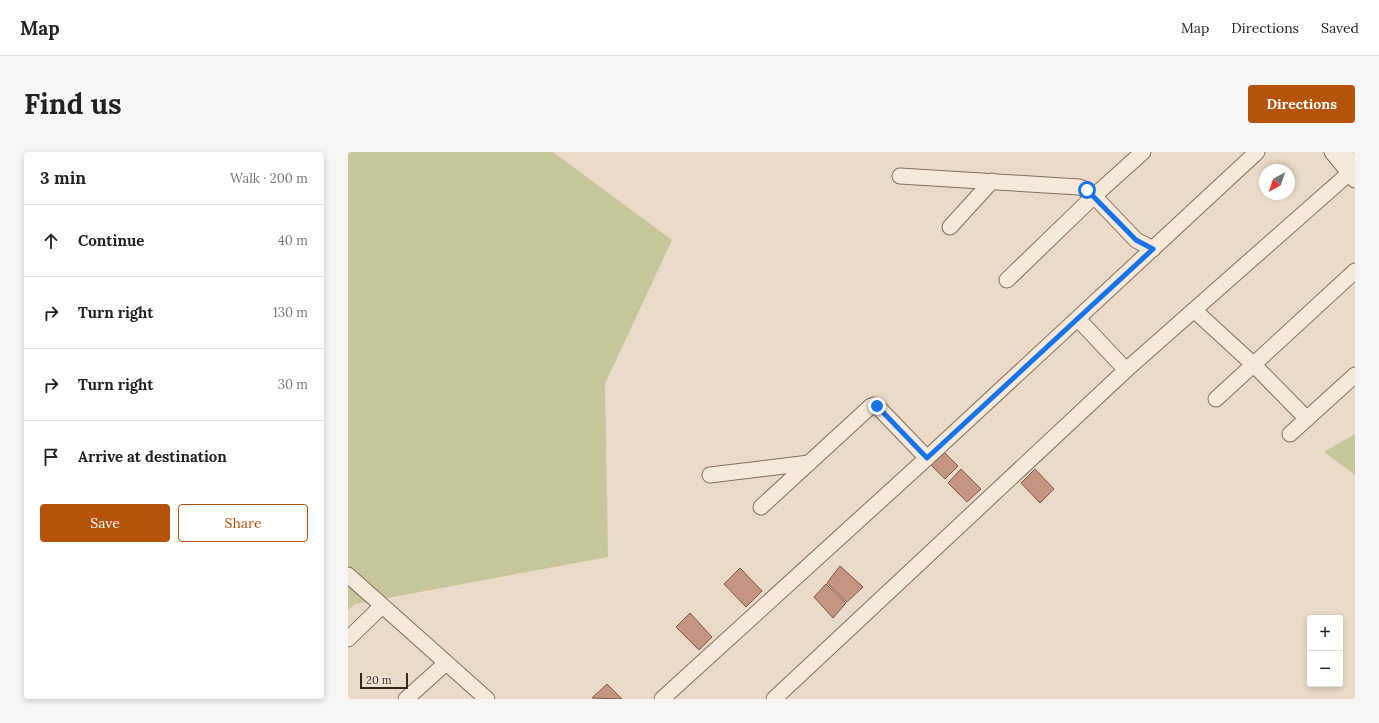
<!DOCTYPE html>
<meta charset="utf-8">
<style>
body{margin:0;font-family:Lora,serif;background:#f6f6f6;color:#222}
.controls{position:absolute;right:12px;bottom:12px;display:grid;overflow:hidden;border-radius:4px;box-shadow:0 2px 6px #0003}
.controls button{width:36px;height:36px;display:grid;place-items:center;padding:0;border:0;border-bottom:1px solid #e0e0e0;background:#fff;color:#222;font:20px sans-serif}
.compass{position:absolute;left:911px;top:12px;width:36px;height:36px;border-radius:50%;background:#fff;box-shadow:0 2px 6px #0003;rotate:220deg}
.scale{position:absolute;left:12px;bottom:10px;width:48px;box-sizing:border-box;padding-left:4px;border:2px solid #362821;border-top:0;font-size:11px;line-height:14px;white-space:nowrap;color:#362821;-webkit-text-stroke:3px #f2e7d6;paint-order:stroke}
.stop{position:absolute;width:12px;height:12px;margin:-9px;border:3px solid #1a73e8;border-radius:50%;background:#fff}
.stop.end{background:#1a73e8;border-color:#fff;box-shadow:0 1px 4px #0008}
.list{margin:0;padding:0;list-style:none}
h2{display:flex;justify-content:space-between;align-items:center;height:52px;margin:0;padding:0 16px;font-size:17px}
h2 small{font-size:13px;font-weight:400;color:#767676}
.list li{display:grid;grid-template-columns:26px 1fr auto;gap:12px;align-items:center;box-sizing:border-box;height:72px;padding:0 16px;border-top:1px solid #e0e0e0}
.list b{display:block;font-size:15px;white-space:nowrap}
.list em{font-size:13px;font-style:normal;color:#767676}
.actions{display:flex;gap:8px;padding:12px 16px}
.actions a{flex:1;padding:9px 0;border:1px solid #b45309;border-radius:4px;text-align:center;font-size:14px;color:#b45309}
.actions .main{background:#b45309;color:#fff}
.icon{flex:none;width:22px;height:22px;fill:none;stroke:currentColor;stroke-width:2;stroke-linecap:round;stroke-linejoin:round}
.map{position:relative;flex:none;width:1007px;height:547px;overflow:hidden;border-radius:4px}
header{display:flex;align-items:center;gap:24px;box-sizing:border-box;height:56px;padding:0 20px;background:#fff;border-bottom:1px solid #e0e0e0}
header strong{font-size:19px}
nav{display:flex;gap:22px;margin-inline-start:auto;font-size:14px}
.intro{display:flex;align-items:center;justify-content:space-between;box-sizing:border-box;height:96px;padding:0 24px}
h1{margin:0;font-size:28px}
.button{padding:10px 18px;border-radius:4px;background:#b45309;color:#fff;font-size:14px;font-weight:700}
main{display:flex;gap:24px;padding:0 24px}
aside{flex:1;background:#fff;border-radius:4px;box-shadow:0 2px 6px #0003}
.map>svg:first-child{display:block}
.green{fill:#c7c79c}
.building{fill:#c49581;stroke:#815747}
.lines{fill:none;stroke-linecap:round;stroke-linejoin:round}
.street-casing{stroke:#846e5f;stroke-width:17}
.street{stroke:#f5eada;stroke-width:15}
.route{stroke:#1a73e8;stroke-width:5}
</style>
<header>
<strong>Map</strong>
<nav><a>Map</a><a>Directions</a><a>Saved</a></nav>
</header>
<div class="intro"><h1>Find us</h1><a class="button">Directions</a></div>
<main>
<aside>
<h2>3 min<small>Walk · 200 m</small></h2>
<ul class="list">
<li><svg class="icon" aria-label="ahead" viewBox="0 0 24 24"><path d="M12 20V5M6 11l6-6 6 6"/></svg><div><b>Continue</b></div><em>40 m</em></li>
<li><svg class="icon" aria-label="right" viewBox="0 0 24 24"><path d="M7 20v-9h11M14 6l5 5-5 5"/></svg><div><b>Turn right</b></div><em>130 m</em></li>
<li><svg class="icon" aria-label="right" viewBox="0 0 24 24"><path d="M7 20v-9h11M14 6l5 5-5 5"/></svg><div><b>Turn right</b></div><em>30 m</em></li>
<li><svg class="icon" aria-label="arrive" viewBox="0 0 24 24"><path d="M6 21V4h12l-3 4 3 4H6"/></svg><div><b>Arrive at destination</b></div></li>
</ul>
<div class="actions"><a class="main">Save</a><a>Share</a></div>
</aside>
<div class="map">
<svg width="1007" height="547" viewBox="0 0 1007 547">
<rect width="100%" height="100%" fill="#eadbc8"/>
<g class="green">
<polygon points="0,0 205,0 324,88 257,232 260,405 7,452 0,458"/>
<polygon points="1007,282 1007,323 976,300"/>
</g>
<g class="building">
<polygon points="593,297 610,314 597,327 580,310"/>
<polygon points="613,317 633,337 619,350 600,331"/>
<polygon points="687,317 706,337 692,351 673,331"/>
<polygon points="492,414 515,435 499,450 479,431"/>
<polygon points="392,416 414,439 398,455 376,432"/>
<polygon points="478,432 498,451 485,466 466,445"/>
<polygon points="342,461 364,485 351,498 328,475"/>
<polygon points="259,532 274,547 244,546"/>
</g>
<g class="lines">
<defs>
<g id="street">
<polyline points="984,0 1007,28"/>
<polyline points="1000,0 1007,8"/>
<polyline points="552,24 731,35 739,38 746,44 788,88 805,97"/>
<polyline points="602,75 644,29"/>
<polyline points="659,128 746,44 795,0"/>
<polyline points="846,158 906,213 959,267"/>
<polyline points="730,167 778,218"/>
<polyline points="868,247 1007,119"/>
<polyline points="942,282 1007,223"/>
<polyline points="362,323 461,311"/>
<polyline points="413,355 523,254 526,253 529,254 579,306"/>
<polyline points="0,423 139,547"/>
<polyline points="0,487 34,454"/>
<polyline points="58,547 98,511"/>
<polyline points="314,547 579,306 909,0"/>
<polyline points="426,547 778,218 1007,16"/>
</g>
</defs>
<use href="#street" class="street-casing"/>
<use href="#street" class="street"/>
</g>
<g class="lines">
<polyline class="route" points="529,254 579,306 805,97 788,88 739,38"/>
</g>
</svg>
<div class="controls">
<button>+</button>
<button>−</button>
</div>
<svg class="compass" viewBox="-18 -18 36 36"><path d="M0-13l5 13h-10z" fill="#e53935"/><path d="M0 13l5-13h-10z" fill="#767676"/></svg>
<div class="scale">20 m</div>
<div class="stop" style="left:739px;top:38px"></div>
<div class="stop end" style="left:529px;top:254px"></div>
</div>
</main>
